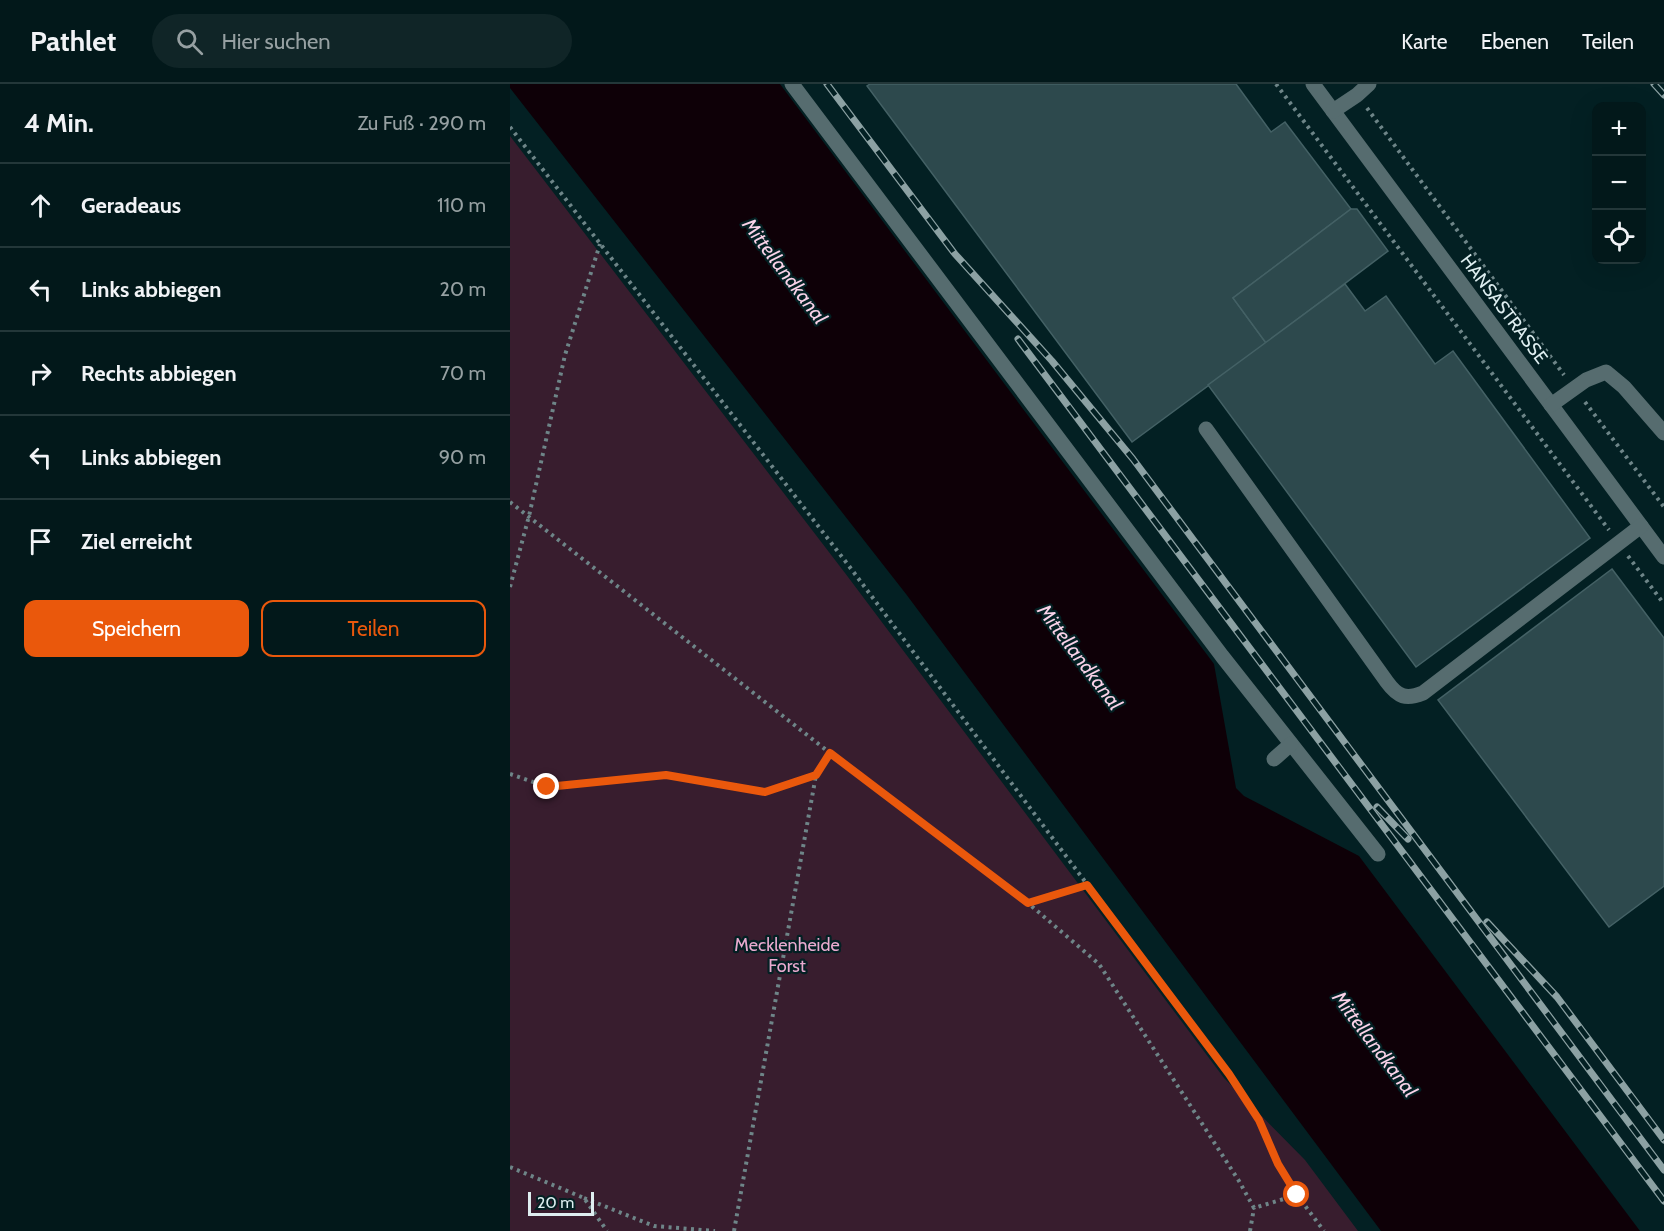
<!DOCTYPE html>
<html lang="de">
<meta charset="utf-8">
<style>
body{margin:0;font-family:Cabin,sans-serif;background:#102527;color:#f1f3f6}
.controls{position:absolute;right:18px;top:18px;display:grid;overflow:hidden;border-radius:12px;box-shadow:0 6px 24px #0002}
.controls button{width:54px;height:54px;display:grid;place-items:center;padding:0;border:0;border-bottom:2px solid #233739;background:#02181a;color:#f1f3f6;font:30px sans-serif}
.scale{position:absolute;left:18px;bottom:15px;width:66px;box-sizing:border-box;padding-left:6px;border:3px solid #deeef0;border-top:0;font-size:16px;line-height:21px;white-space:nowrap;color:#deeef0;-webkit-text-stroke:4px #032023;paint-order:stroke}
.stop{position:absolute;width:18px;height:18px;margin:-14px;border:4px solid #ea580c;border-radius:50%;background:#fff}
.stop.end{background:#ea580c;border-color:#fff;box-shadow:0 2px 6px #0008}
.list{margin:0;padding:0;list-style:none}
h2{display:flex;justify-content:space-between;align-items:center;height:78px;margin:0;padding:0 24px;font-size:26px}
h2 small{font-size:20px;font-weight:400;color:#96a0a2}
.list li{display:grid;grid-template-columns:39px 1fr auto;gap:18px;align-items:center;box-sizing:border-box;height:84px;padding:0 24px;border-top:2px solid #233739}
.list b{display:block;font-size:22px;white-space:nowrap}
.list em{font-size:20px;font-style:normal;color:#96a0a2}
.actions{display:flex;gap:12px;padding:18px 24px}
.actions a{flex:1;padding:14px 0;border:2px solid #ea580c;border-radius:12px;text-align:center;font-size:21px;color:#ea580c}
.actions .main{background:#ea580c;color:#fff}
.icon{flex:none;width:33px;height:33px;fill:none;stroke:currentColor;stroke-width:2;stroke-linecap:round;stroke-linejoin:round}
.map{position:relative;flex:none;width:1154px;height:1147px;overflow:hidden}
header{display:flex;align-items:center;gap:36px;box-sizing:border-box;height:84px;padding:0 30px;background:#02181a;border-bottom:2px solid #233739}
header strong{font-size:28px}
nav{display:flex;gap:33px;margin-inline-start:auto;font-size:21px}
.search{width:420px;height:54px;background:#102527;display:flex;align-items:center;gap:15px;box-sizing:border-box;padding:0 21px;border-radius:33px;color:#96a0a2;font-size:22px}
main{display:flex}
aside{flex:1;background:#02181a}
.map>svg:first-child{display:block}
.green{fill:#381d2e}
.water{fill:#0e0007}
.building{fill:#2d494d;stroke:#446165;stroke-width:1.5}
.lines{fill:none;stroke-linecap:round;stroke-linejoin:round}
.path{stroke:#6e8588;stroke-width:4;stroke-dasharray:3 4.5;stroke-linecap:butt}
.minor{stroke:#566c6f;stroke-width:15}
.rail-casing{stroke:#8ca1a3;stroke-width:7}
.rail{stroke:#032023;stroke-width:4.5;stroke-dasharray:14;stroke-linecap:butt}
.route{stroke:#ea580c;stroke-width:8}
.labels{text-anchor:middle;stroke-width:4.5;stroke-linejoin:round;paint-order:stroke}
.street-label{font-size:18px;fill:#deeef0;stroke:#032023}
.park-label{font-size:18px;fill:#e9aacf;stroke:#032023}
.water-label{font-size:20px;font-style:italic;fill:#fad3e9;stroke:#032023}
</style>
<header>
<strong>Pathlet</strong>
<div class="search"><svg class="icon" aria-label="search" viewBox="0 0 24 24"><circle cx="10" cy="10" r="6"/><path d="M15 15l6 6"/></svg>Hier suchen</div>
<nav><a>Karte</a><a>Ebenen</a><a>Teilen</a></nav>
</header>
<main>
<aside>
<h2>4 Min.<small>Zu Fuß · 290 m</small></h2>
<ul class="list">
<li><svg class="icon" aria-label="ahead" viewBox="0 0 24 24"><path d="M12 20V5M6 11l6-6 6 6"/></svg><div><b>Geradeaus</b></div><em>110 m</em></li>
<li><svg class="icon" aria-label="left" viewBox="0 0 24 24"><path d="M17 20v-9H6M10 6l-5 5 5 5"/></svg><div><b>Links abbiegen</b></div><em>20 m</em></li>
<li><svg class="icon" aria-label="right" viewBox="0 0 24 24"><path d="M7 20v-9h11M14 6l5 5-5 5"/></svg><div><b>Rechts abbiegen</b></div><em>70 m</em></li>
<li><svg class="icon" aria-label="left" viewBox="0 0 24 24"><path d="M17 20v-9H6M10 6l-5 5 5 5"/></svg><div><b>Links abbiegen</b></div><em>90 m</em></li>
<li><svg class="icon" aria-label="arrive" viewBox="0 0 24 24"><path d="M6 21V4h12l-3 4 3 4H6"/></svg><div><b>Ziel erreicht</b></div></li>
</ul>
<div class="actions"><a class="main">Speichern</a><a>Teilen</a></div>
</aside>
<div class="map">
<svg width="1154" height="1147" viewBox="0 0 1154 1147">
<rect width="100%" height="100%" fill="#032023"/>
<polygon class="green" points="0,52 335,489 714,994 795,1076 848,1147 0,1147"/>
<polygon class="water" points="0,0 270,0 704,580 726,704 734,712 849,772 1130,1147 871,1147 396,510 0,4"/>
<g class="building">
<polygon points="360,0 726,0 761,48 775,38 841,125 723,214 756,259 622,358 357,2"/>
<polygon points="841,125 847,125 878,167 756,259 723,214"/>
<polygon points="835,200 855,227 876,212 925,280 943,267 1080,454 906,583 698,301"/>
<polygon points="1102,485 1154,554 1154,802 1099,843 928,616"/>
</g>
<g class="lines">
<g class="path">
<polyline points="766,0 1099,446"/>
<polyline points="857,24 1054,291"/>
<polyline points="0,43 339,482 719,990 749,1036 768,1079 787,1111 814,1147"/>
<polyline points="1075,318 1154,423"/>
<polyline points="0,418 320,669 518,819 589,880 729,1097 744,1124 787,1111"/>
<polyline points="1118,472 1154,520"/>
<polyline points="0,503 19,432 55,271 90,160"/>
<polyline points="0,690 37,703 156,691 255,708 306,691"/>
<polyline points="518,819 577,801"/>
<polyline points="0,1083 74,1114 97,1147"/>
<polyline points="74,1114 144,1142 205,1147"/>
<polyline points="224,1147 306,691 320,669"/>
<polyline points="740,1147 744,1124"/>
</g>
<g class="minor">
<polyline points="282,0 712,572 868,770"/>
<polyline points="803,0 1154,473"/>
<polyline points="823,27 847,11 859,0"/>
<polyline points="1041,321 1076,296 1096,288 1114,303 1154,349"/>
<path d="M 696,345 L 877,598 C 888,613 896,616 913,609 L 1131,442"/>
<polyline points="764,675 781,660"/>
</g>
<defs>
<g id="rail">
<polyline points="317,0 445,170 542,277 623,375 1154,1086"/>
<polyline points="1144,0 1154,11"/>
<polyline points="508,255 1154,1117"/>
<polyline points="867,723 898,755"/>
<polyline points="977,838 1047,913 1154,1056"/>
</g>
</defs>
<use href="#rail" class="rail-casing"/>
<use href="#rail" class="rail"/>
</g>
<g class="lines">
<polyline class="route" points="37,703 156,691 255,708 306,691 320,669 518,819 577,801 719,990 749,1036 768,1080 787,1111"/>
</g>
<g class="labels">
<g class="street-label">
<text transform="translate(994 225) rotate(53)" y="6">HANSASTRASSE</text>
</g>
<g class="park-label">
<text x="277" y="867">Mecklenheide<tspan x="277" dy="21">Forst</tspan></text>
</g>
<g class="water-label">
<text transform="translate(275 187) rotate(53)" y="7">Mittellandkanal</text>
<text transform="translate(570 573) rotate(53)" y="7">Mittellandkanal</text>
<text transform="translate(865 960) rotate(53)" y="7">Mittellandkanal</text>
</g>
</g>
</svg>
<div class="controls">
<button>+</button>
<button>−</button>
<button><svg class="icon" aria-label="locate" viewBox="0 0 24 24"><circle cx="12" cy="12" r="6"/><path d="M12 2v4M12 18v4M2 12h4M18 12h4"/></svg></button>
</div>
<div class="scale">20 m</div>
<div class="stop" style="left:787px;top:1111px"></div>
<div class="stop end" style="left:37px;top:703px"></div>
</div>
</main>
